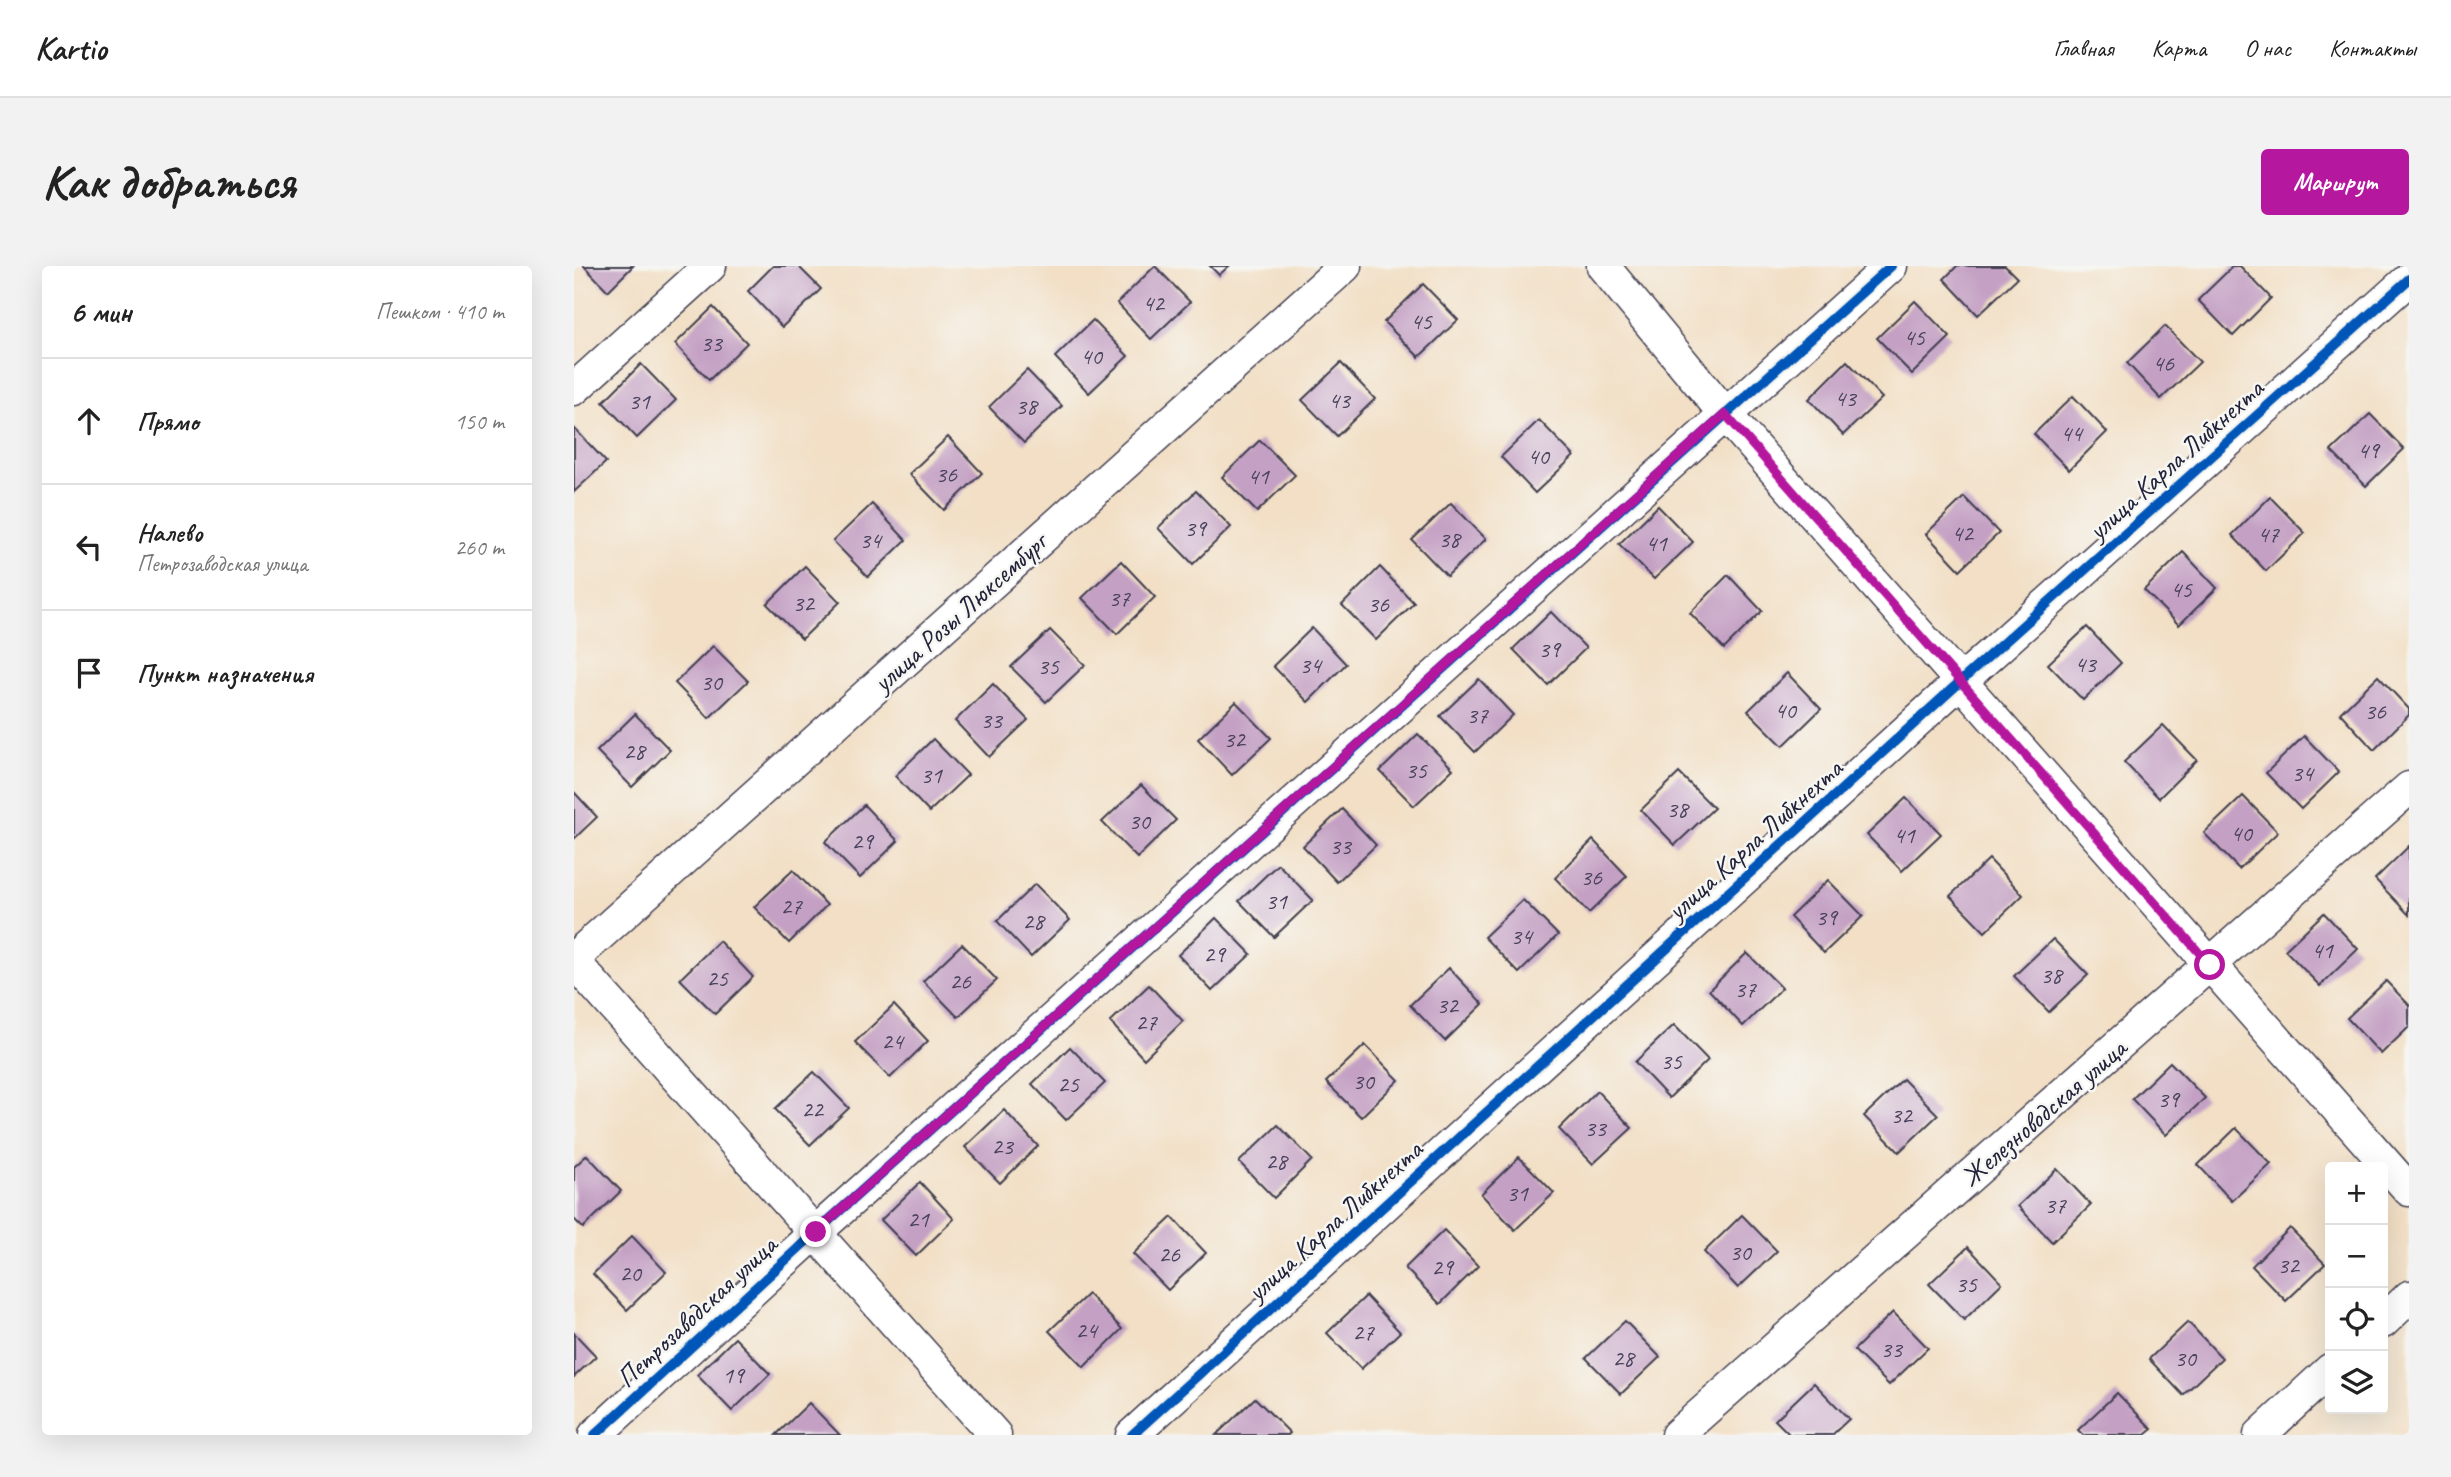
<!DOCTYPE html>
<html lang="ru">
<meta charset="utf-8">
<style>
body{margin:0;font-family:Caveat,sans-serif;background:#f2f2f2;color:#222}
.controls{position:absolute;right:21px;bottom:21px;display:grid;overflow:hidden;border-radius:7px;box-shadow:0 7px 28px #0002}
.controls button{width:63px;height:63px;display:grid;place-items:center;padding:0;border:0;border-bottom:2px solid #e0e0e0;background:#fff;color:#222;font:35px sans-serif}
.stop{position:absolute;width:21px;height:21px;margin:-16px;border:5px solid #b5179e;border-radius:50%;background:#fff}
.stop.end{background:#b5179e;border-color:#fff;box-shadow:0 2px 7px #0008}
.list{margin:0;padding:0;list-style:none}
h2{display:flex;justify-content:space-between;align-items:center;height:91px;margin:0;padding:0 28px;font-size:30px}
h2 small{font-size:23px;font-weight:400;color:#767676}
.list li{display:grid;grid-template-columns:46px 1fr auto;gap:21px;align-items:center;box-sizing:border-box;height:126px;padding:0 28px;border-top:2px solid #e0e0e0}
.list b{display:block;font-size:26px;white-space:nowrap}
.list p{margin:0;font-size:23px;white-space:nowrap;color:#767676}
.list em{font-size:23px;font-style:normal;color:#767676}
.icon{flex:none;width:38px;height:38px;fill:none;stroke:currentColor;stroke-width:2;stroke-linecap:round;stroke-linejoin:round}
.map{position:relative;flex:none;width:1835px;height:1169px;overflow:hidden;border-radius:7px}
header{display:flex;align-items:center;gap:42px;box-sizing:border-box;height:98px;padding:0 35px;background:#fff;border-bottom:2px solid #e0e0e0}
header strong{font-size:33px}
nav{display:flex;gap:38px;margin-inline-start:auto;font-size:24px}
.intro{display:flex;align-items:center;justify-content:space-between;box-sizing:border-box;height:168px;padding:0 42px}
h1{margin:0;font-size:49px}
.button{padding:18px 32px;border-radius:7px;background:#b5179e;color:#fff;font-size:24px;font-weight:700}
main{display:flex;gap:42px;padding:0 42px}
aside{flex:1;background:#fff;border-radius:7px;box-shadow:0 7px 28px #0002}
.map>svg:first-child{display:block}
.building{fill:#c4a1c4}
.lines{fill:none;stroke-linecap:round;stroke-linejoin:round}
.minor-casing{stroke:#413e50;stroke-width:35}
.minor{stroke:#fff;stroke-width:32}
.cycleway-casing{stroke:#f6f6f2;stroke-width:15}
.cycleway{stroke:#0057b8;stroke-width:10}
.route{stroke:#b5179e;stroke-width:9}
.labels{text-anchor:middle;stroke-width:5;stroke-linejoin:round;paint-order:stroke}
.number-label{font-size:24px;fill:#4a425d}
.street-label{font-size:28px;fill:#22223b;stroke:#f6f6f2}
</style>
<header>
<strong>Kartio</strong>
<nav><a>Главная</a><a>Карта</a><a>О нас</a><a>Контакты</a></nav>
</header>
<div class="intro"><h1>Как добраться</h1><a class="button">Маршрут</a></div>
<main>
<aside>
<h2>6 мин<small>Пешком · 410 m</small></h2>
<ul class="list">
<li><svg class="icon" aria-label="ahead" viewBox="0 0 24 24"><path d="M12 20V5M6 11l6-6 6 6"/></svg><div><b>Прямо</b></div><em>150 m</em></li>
<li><svg class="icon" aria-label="left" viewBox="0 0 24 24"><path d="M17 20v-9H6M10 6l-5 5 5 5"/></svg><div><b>Налево</b><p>Петрозаводская улица</p></div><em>260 m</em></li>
<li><svg class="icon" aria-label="arrive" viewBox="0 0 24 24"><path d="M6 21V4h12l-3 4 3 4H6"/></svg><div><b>Пункт назначения</b></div></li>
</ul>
</aside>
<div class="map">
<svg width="1835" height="1169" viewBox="0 0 1835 1169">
<rect width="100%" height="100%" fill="#f6f6f2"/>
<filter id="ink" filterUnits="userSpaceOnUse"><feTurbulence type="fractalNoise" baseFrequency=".0143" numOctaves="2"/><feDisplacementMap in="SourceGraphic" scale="14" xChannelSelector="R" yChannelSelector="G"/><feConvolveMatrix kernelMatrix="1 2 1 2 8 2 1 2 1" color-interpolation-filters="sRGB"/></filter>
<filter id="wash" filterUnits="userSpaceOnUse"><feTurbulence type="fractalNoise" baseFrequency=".00686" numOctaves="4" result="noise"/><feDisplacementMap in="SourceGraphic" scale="28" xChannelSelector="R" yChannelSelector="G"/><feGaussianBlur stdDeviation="1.57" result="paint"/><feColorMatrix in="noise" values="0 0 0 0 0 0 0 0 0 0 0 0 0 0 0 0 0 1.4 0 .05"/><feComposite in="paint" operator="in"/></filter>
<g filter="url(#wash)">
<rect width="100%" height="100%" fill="#f2dfc5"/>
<g id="blocks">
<g class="building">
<polygon points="10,0 59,0 34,25"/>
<polygon points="199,0 224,0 247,23 208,61 174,25"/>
<polygon points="581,0 616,36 577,73 543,37"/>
<polygon points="636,0 655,0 645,9"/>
<polygon points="1383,0 1431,0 1443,12 1404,49 1370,13"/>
<polygon points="1659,0 1666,0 1697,32 1659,70 1624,34"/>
<polygon points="849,18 884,54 845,91 810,56"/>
<polygon points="1341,35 1376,71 1338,108 1303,72"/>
<polygon points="139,41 173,77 135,114 101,78"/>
<polygon points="519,54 554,90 515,127 481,91"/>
<polygon points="1591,60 1626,96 1587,133 1553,97"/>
<polygon points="1273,95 1308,132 1269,169 1235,133"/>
<polygon points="767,97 801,133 763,170 728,134"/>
<polygon points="67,98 102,134 63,172 29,136"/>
<polygon points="453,104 488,140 450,177 415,141"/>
<polygon points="1499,130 1533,166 1495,204 1460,168"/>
<polygon points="1796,148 1830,183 1792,220 1757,185"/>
<polygon points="965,154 1000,190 961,227 927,191"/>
<polygon points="0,162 32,196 0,226"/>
<polygon points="374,171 408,207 370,244 335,208"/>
<polygon points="686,174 721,209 683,246 648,211"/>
<polygon points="622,225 657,261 619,298 584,262"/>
<polygon points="1390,231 1425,267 1386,304 1352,268"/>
<polygon points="1696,231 1731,267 1692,305 1658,269"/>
<polygon points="877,237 912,273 873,310 838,274"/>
<polygon points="298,238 332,274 294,311 259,275"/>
<polygon points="1084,240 1119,276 1080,313 1045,278"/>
<polygon points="1609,286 1643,322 1605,359 1570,324"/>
<polygon points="547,295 581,331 543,368 508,332"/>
<polygon points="231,300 266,336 228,373 193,338"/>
<polygon points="806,301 840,337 802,374 768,339"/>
<polygon points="1154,309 1188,345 1150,383 1116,347"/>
<polygon points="977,346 1012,382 974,419 939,383"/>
<polygon points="1513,361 1547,397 1509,434 1474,398"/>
<polygon points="738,362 772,398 734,436 699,400"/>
<polygon points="476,364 511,399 472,436 437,401"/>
<polygon points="139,380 174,415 135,452 101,417"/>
<polygon points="1213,407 1247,443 1209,480 1174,445"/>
<polygon points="1804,410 1835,443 1835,449 1800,484 1766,447"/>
<polygon points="905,413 939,449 901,486 866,450"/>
<polygon points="419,418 454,454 415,491 381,455"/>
<polygon points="662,436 697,472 658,509 624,473"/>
<polygon points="61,448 96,484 58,521 23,485"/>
<polygon points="1589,459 1623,494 1585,532 1550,496"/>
<polygon points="844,468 879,503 840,540 806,505"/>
<polygon points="1730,470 1765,506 1727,543 1692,507"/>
<polygon points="359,473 394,509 355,546 321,510"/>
<polygon points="1105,507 1140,542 1101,579 1067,544"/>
<polygon points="567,519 602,554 563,592 528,556"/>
<polygon points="0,526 23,551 0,573"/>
<polygon points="1669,530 1704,566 1665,603 1630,567"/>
<polygon points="1332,532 1367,568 1328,605 1293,569"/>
<polygon points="290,539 324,575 286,612 251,576"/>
<polygon points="768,543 802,579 763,616 729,580"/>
<polygon points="1019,574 1053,610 1015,647 981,612"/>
<polygon points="1835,580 1835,649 1801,613"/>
<polygon points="1415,593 1449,629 1411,666 1376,630"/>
<polygon points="704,598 739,634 700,671 665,635"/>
<polygon points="219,604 253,639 215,677 180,641"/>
<polygon points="1254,614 1289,650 1250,687 1216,651"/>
<polygon points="461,618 496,654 457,691 423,655"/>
<polygon points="949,634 984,669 945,707 910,671"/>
<polygon points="1750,647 1784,683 1746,720 1711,684"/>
<polygon points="642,652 677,688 638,725 604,689"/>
<polygon points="1479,673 1514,709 1475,746 1440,710"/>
<polygon points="145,675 179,711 141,748 106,713"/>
<polygon points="388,678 423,714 384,751 349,715"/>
<polygon points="1173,687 1208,722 1169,760 1135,724"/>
<polygon points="875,702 909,738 871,775 836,739"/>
<polygon points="1812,715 1835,739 1835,761 1807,788 1773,752"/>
<polygon points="575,719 609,755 570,793 536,756"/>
<polygon points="320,739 354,775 316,812 281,776"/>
<polygon points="1100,759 1134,794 1095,832 1061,796"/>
<polygon points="791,779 825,814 787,851 752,816"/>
<polygon points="496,781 531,817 492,854 458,818"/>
<polygon points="1596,796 1631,832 1592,869 1558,833"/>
<polygon points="240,806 275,842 236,879 201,843"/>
<polygon points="1329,813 1364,849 1325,886 1290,850"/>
<polygon points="1023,825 1058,862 1019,898 985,863"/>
<polygon points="430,844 464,880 426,917 391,881"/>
<polygon points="704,859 738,894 700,932 665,896"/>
<polygon points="1662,862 1697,898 1658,935 1624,899"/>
<polygon points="13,889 47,925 9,962 0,953 0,901"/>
<polygon points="945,891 980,927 941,964 907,928"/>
<polygon points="1483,903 1517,939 1478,976 1444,940"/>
<polygon points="346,916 380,953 342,990 307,954"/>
<polygon points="1168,949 1203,985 1164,1022 1130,986"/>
<polygon points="598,951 632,987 594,1024 559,988"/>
<polygon points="1716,962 1751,998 1712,1035 1678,1000"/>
<polygon points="870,964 904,1000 866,1038 831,1002"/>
<polygon points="58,970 92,1006 53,1044 19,1008"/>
<polygon points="1394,981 1428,1017 1390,1054 1355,1018"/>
<polygon points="514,1028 548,1063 510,1101 475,1065"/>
<polygon points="792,1030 826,1066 787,1103 753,1067"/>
<polygon points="1319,1046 1354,1082 1315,1119 1280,1084"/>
<polygon points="1051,1055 1086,1091 1047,1128 1012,1092"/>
<polygon points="1614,1056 1648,1092 1609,1129 1575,1093"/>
<polygon points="0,1067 22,1090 0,1111"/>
<polygon points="161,1072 196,1108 158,1145 123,1109"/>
<polygon points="1240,1117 1275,1153 1258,1169 1216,1169 1201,1154"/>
<polygon points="1543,1127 1578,1163 1571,1169 1509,1169 1504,1164"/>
<polygon points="681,1132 716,1167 714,1169 642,1169"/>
<polygon points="235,1137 266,1169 202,1169"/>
</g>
</g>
</g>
<g filter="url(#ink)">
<use href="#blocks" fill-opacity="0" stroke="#413e50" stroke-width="2"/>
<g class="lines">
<defs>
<g id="minor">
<polyline points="1029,0 1151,148 1835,924"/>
<polyline points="0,123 136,0"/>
<polyline points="0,692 771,0"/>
<polyline points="0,696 421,1169"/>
<polyline points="1809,1056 1835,1031"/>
<polyline points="21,1169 242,966 1317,0"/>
<polyline points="558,1169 1387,415 1835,13"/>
<polyline points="1103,1169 1835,522"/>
<polyline points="1686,1169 1756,1104"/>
</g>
</defs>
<use href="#minor" class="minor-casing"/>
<use href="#minor" class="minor"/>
<defs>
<g id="cycleway">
<polyline points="21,1169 242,966 1317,0"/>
<polyline points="558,1169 1387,415 1835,13"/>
</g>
</defs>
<use href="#cycleway" class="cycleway-casing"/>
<use href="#cycleway" class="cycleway"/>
</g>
</g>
<g class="lines" filter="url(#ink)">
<polyline class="route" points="242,966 1151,148 1636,699"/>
</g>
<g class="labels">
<g class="number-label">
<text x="579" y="45">42</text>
<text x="847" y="63">45</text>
<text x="1340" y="79">45</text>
<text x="137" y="85">33</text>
<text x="517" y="98">40</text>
<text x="1589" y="105">46</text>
<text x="1271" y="140">43</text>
<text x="765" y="142">43</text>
<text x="65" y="143">31</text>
<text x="452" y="148">38</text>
<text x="1497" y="175">44</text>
<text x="1794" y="192">49</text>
<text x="964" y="198">40</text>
<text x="372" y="216">36</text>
<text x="684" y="218">41</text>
<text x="621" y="270">39</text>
<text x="1388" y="275">42</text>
<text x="1694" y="276">47</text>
<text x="875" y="281">38</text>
<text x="296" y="282">34</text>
<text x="1082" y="285">41</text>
<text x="1607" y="331">45</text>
<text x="545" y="340">37</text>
<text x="229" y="345">32</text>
<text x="804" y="346">36</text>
<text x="975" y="391">39</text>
<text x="1511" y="406">43</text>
<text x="736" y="407">34</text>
<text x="474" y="408">35</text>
<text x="137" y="424">30</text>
<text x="1211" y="452">40</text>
<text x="1801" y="453">36</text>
<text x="903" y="457">37</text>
<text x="417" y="462">33</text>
<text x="660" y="481">32</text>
<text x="60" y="493">28</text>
<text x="842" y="512">35</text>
<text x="1728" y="515">34</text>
<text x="357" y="517">31</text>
<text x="1103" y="551">38</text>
<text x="565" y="563">30</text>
<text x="1667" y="575">40</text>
<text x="1330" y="577">41</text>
<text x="288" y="583">29</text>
<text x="766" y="588">33</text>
<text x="1017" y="619">36</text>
<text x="702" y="643">31</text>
<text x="217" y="648">27</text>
<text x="1252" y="659">39</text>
<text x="459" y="663">28</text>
<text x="947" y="678">34</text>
<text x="1748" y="692">41</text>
<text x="640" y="696">29</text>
<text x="1477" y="717">38</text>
<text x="143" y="720">25</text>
<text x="386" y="723">26</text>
<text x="1171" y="731">37</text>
<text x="873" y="747">32</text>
<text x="572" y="764">27</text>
<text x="318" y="783">24</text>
<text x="1097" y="803">35</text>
<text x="789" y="823">30</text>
<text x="494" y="826">25</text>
<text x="1594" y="841">39</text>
<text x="238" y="851">22</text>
<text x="1327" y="857">32</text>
<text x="1021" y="870">33</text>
<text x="428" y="888">23</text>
<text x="702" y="903">28</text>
<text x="943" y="935">31</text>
<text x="1481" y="947">37</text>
<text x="344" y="961">21</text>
<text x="1166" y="994">30</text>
<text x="595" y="996">26</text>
<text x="1714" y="1007">32</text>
<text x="868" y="1009">29</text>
<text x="56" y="1015">20</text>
<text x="1392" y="1026">35</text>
<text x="512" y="1072">24</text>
<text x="789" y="1074">27</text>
<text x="1317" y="1091">33</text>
<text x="1049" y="1100">28</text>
<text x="1611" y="1100">30</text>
<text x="159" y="1117">19</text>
</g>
<g class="street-label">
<text transform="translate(1601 193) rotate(-42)" y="10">улица Карла Либкнехта</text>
<text transform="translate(385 346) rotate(-42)" y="10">улица Розы Люксембург</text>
<text transform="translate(1180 573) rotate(-42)" y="10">улица Карла Либкнехта</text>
<text transform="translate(1469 846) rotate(-41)" y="10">Железноводская улица</text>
<text transform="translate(760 954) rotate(-42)" y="10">улица Карла Либкнехта</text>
<text transform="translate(122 1045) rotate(-43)" y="10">Петрозаводская улица</text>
</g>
</g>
</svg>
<div class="controls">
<button>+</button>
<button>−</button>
<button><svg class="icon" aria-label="locate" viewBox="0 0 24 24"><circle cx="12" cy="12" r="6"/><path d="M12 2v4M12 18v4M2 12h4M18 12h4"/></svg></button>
<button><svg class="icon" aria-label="layers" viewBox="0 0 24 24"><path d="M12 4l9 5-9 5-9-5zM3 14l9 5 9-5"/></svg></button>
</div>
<div class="stop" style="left:1636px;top:699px"></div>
<div class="stop end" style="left:242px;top:966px"></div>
</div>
</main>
